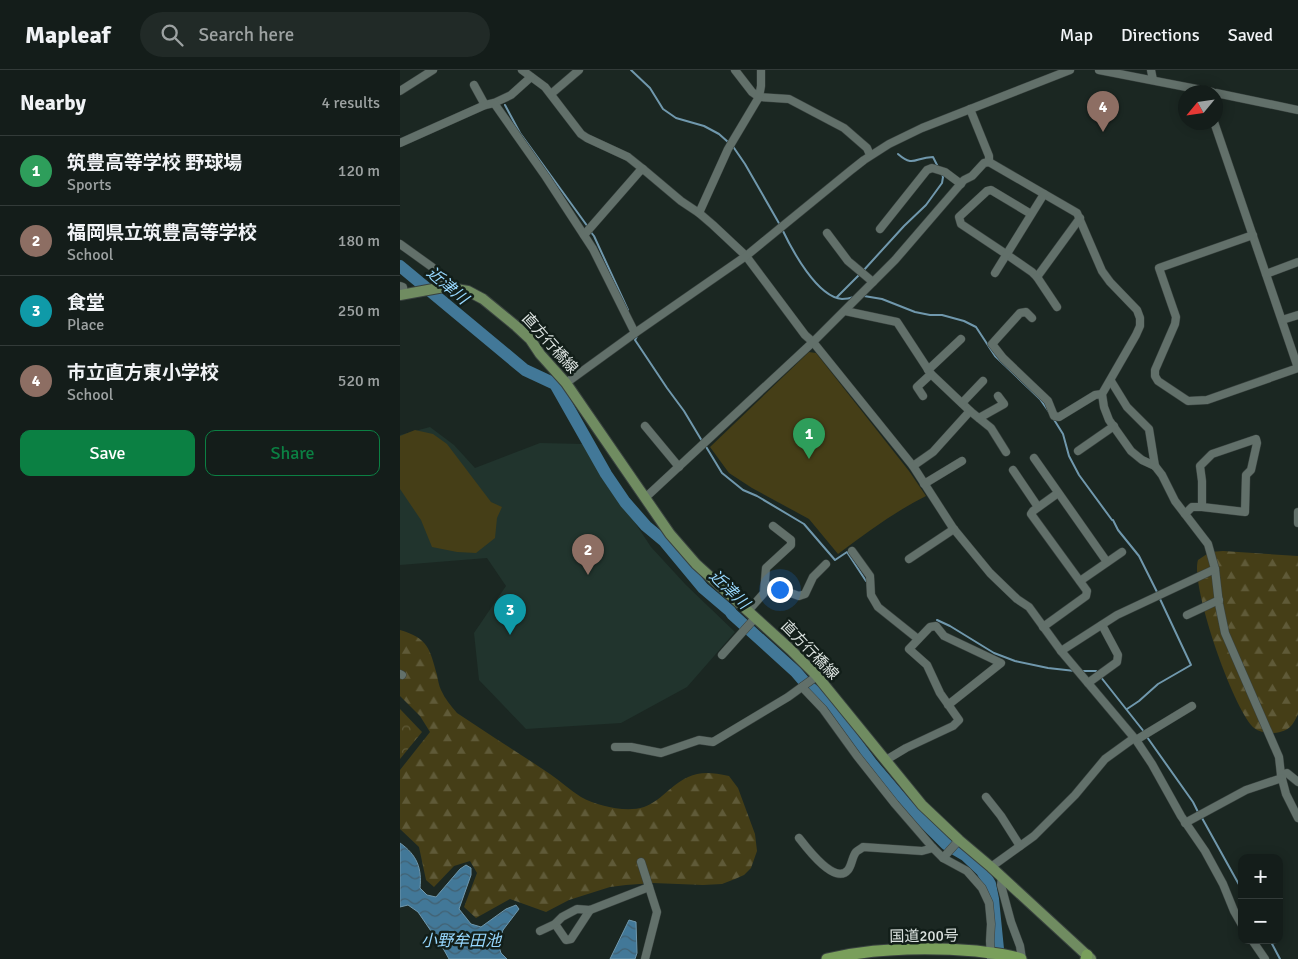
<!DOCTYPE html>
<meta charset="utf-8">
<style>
body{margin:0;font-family:Signika,"Noto Sans JP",sans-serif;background:#212a27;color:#f1f3f6}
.controls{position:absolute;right:15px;bottom:15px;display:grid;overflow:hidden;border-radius:10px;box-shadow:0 2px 12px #0003}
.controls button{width:45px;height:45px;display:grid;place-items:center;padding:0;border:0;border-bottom:1px solid #333b39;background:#141d1a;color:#f1f3f6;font:25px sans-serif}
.compass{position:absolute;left:778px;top:15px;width:45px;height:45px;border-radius:50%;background:#141d1a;box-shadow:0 2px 12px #0003;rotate:241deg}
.you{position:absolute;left:379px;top:519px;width:18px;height:18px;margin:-12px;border:4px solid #fff;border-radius:50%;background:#1a73e8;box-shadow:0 0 0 8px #1a73e833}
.badge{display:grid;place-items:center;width:32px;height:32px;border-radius:50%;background:#0b8043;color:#fff;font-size:16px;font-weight:700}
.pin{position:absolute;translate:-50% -41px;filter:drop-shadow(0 1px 2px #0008)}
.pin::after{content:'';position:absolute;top:26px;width:18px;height:15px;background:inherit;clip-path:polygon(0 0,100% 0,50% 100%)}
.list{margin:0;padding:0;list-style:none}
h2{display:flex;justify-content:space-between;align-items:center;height:65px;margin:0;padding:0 20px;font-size:21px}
h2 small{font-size:16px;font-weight:400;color:#9da2a2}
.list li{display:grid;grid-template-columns:32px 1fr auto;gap:15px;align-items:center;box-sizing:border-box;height:70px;padding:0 20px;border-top:1px solid #333b39}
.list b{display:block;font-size:19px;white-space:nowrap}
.list p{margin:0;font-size:16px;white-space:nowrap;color:#9da2a2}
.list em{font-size:16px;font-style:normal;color:#9da2a2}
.actions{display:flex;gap:10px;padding:15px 20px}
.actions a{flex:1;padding:11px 0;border:1px solid #0b8043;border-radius:10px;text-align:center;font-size:18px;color:#0b8043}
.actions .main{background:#0b8043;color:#fff}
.icon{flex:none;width:28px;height:28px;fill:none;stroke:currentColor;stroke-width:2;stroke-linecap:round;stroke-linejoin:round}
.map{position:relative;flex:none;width:898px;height:889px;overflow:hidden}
header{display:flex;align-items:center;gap:30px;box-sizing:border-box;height:70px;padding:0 25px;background:#141d1a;border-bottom:1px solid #333b39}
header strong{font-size:24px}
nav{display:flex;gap:28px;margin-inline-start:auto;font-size:18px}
.search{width:350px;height:45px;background:#212a27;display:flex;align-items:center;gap:12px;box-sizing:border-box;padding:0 18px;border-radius:28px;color:#9da2a2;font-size:19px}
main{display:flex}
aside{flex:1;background:#141d1a}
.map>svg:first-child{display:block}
.built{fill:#21342d}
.forest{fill:url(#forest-firs)}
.park{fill:url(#park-crowns)}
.pitch{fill:#453e17}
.water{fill:url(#water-waves);stroke:#7098ad}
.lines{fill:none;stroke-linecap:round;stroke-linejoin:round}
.stream{stroke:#7098ad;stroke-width:2}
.river{stroke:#427898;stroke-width:12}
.minor-casing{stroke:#39423f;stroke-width:9}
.major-casing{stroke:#39423f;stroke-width:12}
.highway-casing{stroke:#39423f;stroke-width:13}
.minor{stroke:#62706a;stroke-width:8}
.major{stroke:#708c61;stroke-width:10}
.highway{stroke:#799f5b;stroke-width:11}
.labels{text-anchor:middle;stroke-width:5;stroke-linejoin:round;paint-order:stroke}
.street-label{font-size:15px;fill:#dbe2df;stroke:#121e19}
.water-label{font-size:16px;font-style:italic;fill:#97d7fe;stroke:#121e19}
</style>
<header>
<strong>Mapleaf</strong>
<div class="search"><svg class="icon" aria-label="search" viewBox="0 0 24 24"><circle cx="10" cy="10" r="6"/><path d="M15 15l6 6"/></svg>Search here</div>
<nav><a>Map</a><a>Directions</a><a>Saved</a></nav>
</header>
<main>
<aside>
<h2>Nearby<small>4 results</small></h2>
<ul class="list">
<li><span class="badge" style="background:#2e9e5b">1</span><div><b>筑豊高等学校 野球場</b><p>Sports</p></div><em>120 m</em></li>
<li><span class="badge" style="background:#8d6e63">2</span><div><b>福岡県立筑豊高等学校</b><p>School</p></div><em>180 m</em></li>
<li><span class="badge" style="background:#0f9aa8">3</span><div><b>食堂</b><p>Place</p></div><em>250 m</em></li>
<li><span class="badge" style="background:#8d6e63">4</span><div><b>市立直方東小学校</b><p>School</p></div><em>520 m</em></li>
</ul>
<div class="actions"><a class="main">Save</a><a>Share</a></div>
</aside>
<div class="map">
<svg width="898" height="889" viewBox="0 0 898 889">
<defs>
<pattern id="forest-firs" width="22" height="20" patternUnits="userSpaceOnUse" patternTransform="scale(1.25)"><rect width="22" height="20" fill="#453e17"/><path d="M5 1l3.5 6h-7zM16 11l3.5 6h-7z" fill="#5f5a38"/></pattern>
<pattern id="park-crowns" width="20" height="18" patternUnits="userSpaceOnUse" patternTransform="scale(1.25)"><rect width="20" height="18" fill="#453e17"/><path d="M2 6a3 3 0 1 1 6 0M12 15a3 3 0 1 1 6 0" fill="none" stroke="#5f5a38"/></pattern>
<pattern id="water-waves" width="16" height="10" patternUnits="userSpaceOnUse" patternTransform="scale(1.25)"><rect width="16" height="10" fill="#427898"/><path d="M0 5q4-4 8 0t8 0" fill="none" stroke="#426172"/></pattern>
</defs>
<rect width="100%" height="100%" fill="#1b2722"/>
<polygon class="built" points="30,357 54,375 75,398 140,373 183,374 251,477 286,515 335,562 287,617 221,653 126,659 79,610 74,563 106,516 87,488 0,495 0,365"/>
<g class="forest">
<path d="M 823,481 L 898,486 L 898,644 C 896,649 893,654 890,657 C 881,665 863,665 854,658 C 833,640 790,515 798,490 L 810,482 Z"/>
<path d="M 0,560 C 28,568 30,579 37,605 C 38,610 39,616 41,620 C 45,629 51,636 57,643 C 88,664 119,683 150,704 C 160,711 170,720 181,727 C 197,736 226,743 244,737 C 254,733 261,727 269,720 C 290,702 302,700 329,706 L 338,718 L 355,764 L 357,781 L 351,798 L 344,805 L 335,809 L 322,814 L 303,815 L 253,813 L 226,815 L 210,817 L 169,830 L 146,842 L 110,829 L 76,848 L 64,837 L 77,803 L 70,791 L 54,796 L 34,817 L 26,810 L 19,777 L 0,759 L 0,700 L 30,662 L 20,646 L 0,626 Z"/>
</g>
<polygon class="park" points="0,639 22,662 0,689"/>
<g class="pitch">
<path d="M 409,282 L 416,283 L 509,401 L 526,426 C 494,442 466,463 438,484 L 409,449 L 352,418 L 329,403 L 310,377 Z"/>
<polygon points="15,360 33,364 47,374 91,432 102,437 97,448 95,468 76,483 57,482 32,477 21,450 0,419 0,366"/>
</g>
<g class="water">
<path d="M 0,773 C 17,785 22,798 20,818 L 27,825 L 36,827 L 60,799 L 66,795 L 71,798 L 71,805 L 59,839 L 71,854 L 81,857 L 106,839 L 116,835 L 119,839 L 103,860 L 98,874 L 101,883 L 107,889 L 49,889 L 44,880 L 18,842 L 8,835 L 0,837 Z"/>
<polygon points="229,850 236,852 237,883 235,889 210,889"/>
</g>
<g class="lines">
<g class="stream">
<polyline points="231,0 250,18 263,39 276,48 304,56 319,64 328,72"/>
<polyline points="105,35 120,63 188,157"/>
<polyline points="332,75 345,94 380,155"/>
<path d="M 498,84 C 514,98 515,87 533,87 L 538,97"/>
<path d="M 382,159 C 392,180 417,227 442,229 C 446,229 451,228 454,227"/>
<polyline points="190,161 194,166 228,240"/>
<polyline points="463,201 504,156 526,135 542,113 543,107 542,104"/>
<polyline points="464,226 482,229 515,242 530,245 542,245 564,251 576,257 595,286 640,329 649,342"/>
<polyline points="437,227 460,204"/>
<polyline points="237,266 235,270 267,318 284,341 302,371"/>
<polyline points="653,348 663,364 669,386 679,405 712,450 713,450 718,460 739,486 758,524"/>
<polyline points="305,375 322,403 343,420 357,426 404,454 435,490 447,482 466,511"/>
<polyline points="537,550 550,556 594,583 615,591 648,598 675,601"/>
<polyline points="682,601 696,601 697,602"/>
<polyline points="700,606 745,663"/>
<polyline points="727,639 739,631 758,614 791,595 760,529"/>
<polyline points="747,667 793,732 799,744"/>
<polyline points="802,748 842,820"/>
<polyline points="870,870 880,889"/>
</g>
<polyline class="river" points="0,196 125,300 155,314 206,404 225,432 246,456 264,471 303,518 330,541 332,544 396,602 408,616 417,623 440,651 472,694 505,733 546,774 565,785 582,801 590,814 593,829 599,889"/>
<defs>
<g id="minor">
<polyline points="122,0 145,17 181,64 187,68 228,87 243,99 281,131 299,143 313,155 346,186 405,265 413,272 513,396 553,458 590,503 617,529 629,537 661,581 736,670 752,694 781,746 805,781 823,814 834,841 842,855"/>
<polyline points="335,0 352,22 359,27 389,29 444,58 467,78 470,85"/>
<polyline points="699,0 812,22"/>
<polyline points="751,0 753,10"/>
<polyline points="74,15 85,35"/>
<polyline points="0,21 33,0"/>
<polyline points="816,23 898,40"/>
<polyline points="151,24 179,0"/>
<polyline points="94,33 111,25 131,7"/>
<polyline points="570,39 589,86 589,92"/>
<polyline points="814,52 898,298"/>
<polyline points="0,73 85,35 94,33 146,107 193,179 235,263"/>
<polyline points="589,92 677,143 702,201 710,212 737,240 740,248 740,256 736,265 702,324 704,337 709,350 731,381 742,390 755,396 762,405 775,431 808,474 815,499 819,534 825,563 879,687 881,705 886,724 898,748"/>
<polyline points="299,143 328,79 359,27 361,16 361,0"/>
<polyline points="631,144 591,120 587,121 559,147 561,154 606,184 632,202 637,207 680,148"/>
<polyline points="480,159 527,100 532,98 545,102 561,114"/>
<polyline points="427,163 448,191 473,212"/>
<polyline points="184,165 239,102 243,99"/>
<polyline points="853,165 759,198 776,247 775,254 755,300 755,306 758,311 788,331 807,330 898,298"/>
<polyline points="0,174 32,197 40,205 44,217"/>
<polyline points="595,203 644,124"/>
<polyline points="866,204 898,192"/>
<polyline points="637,207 657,237"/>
<polyline points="0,216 3,217 4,224"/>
<polyline points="445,241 497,252 531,304 570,341 533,382 513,396"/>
<polyline points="632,248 626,242 620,243 592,274 603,288 648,331 654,346 659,347 695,325 702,324"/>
<polyline points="882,250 898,245"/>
<polyline points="528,300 561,269"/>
<polyline points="711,311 727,337 749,359 755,396"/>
<polyline points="166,313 235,263 346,186 450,101 464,90 489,74 522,58 670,0"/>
<polyline points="523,326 517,317 531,304"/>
<polyline points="562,333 583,311"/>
<polyline points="570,341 591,358 606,382"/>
<polyline points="579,348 604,334 598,326"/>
<polyline points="245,356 279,397"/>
<polyline points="678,381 714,356"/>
<polyline points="634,388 707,492"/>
<polyline points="613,400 638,437"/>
<polyline points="524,414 562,391"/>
<polyline points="245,428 413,272 495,190 564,110 572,106 584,93 589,92"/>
<polyline points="898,442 898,453"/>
<polyline points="785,444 792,437 802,437 845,442 846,405 851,400 857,373 856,369 812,384 800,396 802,411 802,437"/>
<polyline points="452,481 470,506 471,525 478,537 518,569"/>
<polyline points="509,489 554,459"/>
<polyline points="680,511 722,482"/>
<polyline points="365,514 399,526 405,524 413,507 426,494"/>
<polyline points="348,541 364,523 366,498 391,475 391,470 373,456"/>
<polyline points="787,545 819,530"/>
<polyline points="643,557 686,526 687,521 631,444 633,441 658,423"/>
<polyline points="661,581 717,545 815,499"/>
<polyline points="322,585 355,548"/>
<polyline points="0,604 2,605"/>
<polyline points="688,613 717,592 718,585 702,555"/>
<polyline points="402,617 423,639 457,686 495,734 533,778 543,788 567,801 582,818 589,833 591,854 590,871 591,889"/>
<polyline points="736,670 792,636"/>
<polyline points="215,677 231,677 261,683 299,670 313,672 388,627 417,606"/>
<polyline points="486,690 506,678 553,656 559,650 540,623 527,595 509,579 530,557 536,556 544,566 601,593 548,635"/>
<polyline points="881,705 887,703 898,712"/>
<polyline points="586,727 601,746 620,776"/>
<polyline points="785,753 846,720 882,708"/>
<path d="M 399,768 C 406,777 435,816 448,800 C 452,795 452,787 456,782 C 458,780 461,779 463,777 L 522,781 L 533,778"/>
<polyline points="543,788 559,770"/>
<polyline points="241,792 257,842 245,889"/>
<polyline points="591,797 634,766 675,725 705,689 734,668"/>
<polyline points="602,807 601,815 611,852 620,876 622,889"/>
<polyline points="155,854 166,870 171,869 190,840"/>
<polyline points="140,861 155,854 162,847 177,839 190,840 249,817"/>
<polyline points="852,870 865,889"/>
</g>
<polyline id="major" points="0,225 44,217 68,221 83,229 116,256 130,269 140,284 166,313 270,464 296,494 391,580 417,606 522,735 559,770 591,797 691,889"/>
<g id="highway">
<path d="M 427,889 C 475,878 526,877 576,881 C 591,883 607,884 621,889"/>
<polyline points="686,889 687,885"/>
</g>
</defs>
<use href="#minor" class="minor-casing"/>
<use href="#major" class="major-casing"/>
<use href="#highway" class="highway-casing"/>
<use href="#minor" class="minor"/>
<use href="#major" class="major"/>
<use href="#highway" class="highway"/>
</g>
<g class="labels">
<g class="street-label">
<text transform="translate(150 273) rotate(48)" y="5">直方行橋線</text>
<text transform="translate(410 580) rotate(46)" y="5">直方行橋線</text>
<text transform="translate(524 866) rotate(-1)" y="5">国道200号</text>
</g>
<g class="water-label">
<text transform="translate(48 215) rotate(40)" y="6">近津川</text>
<text transform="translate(330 519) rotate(44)" y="6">近津川</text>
<text x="61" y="876">小野牟田池</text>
</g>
</g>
</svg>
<div class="controls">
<button>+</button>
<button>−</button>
</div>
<svg class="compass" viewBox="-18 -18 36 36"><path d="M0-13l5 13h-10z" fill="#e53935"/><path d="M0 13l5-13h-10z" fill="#9da2a2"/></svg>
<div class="you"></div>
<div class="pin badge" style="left:409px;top:389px;background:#2e9e5b">1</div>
<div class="pin badge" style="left:188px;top:505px;background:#8d6e63">2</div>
<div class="pin badge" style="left:110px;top:565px;background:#0f9aa8">3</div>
<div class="pin badge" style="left:703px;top:62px;background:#8d6e63">4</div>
</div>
</main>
